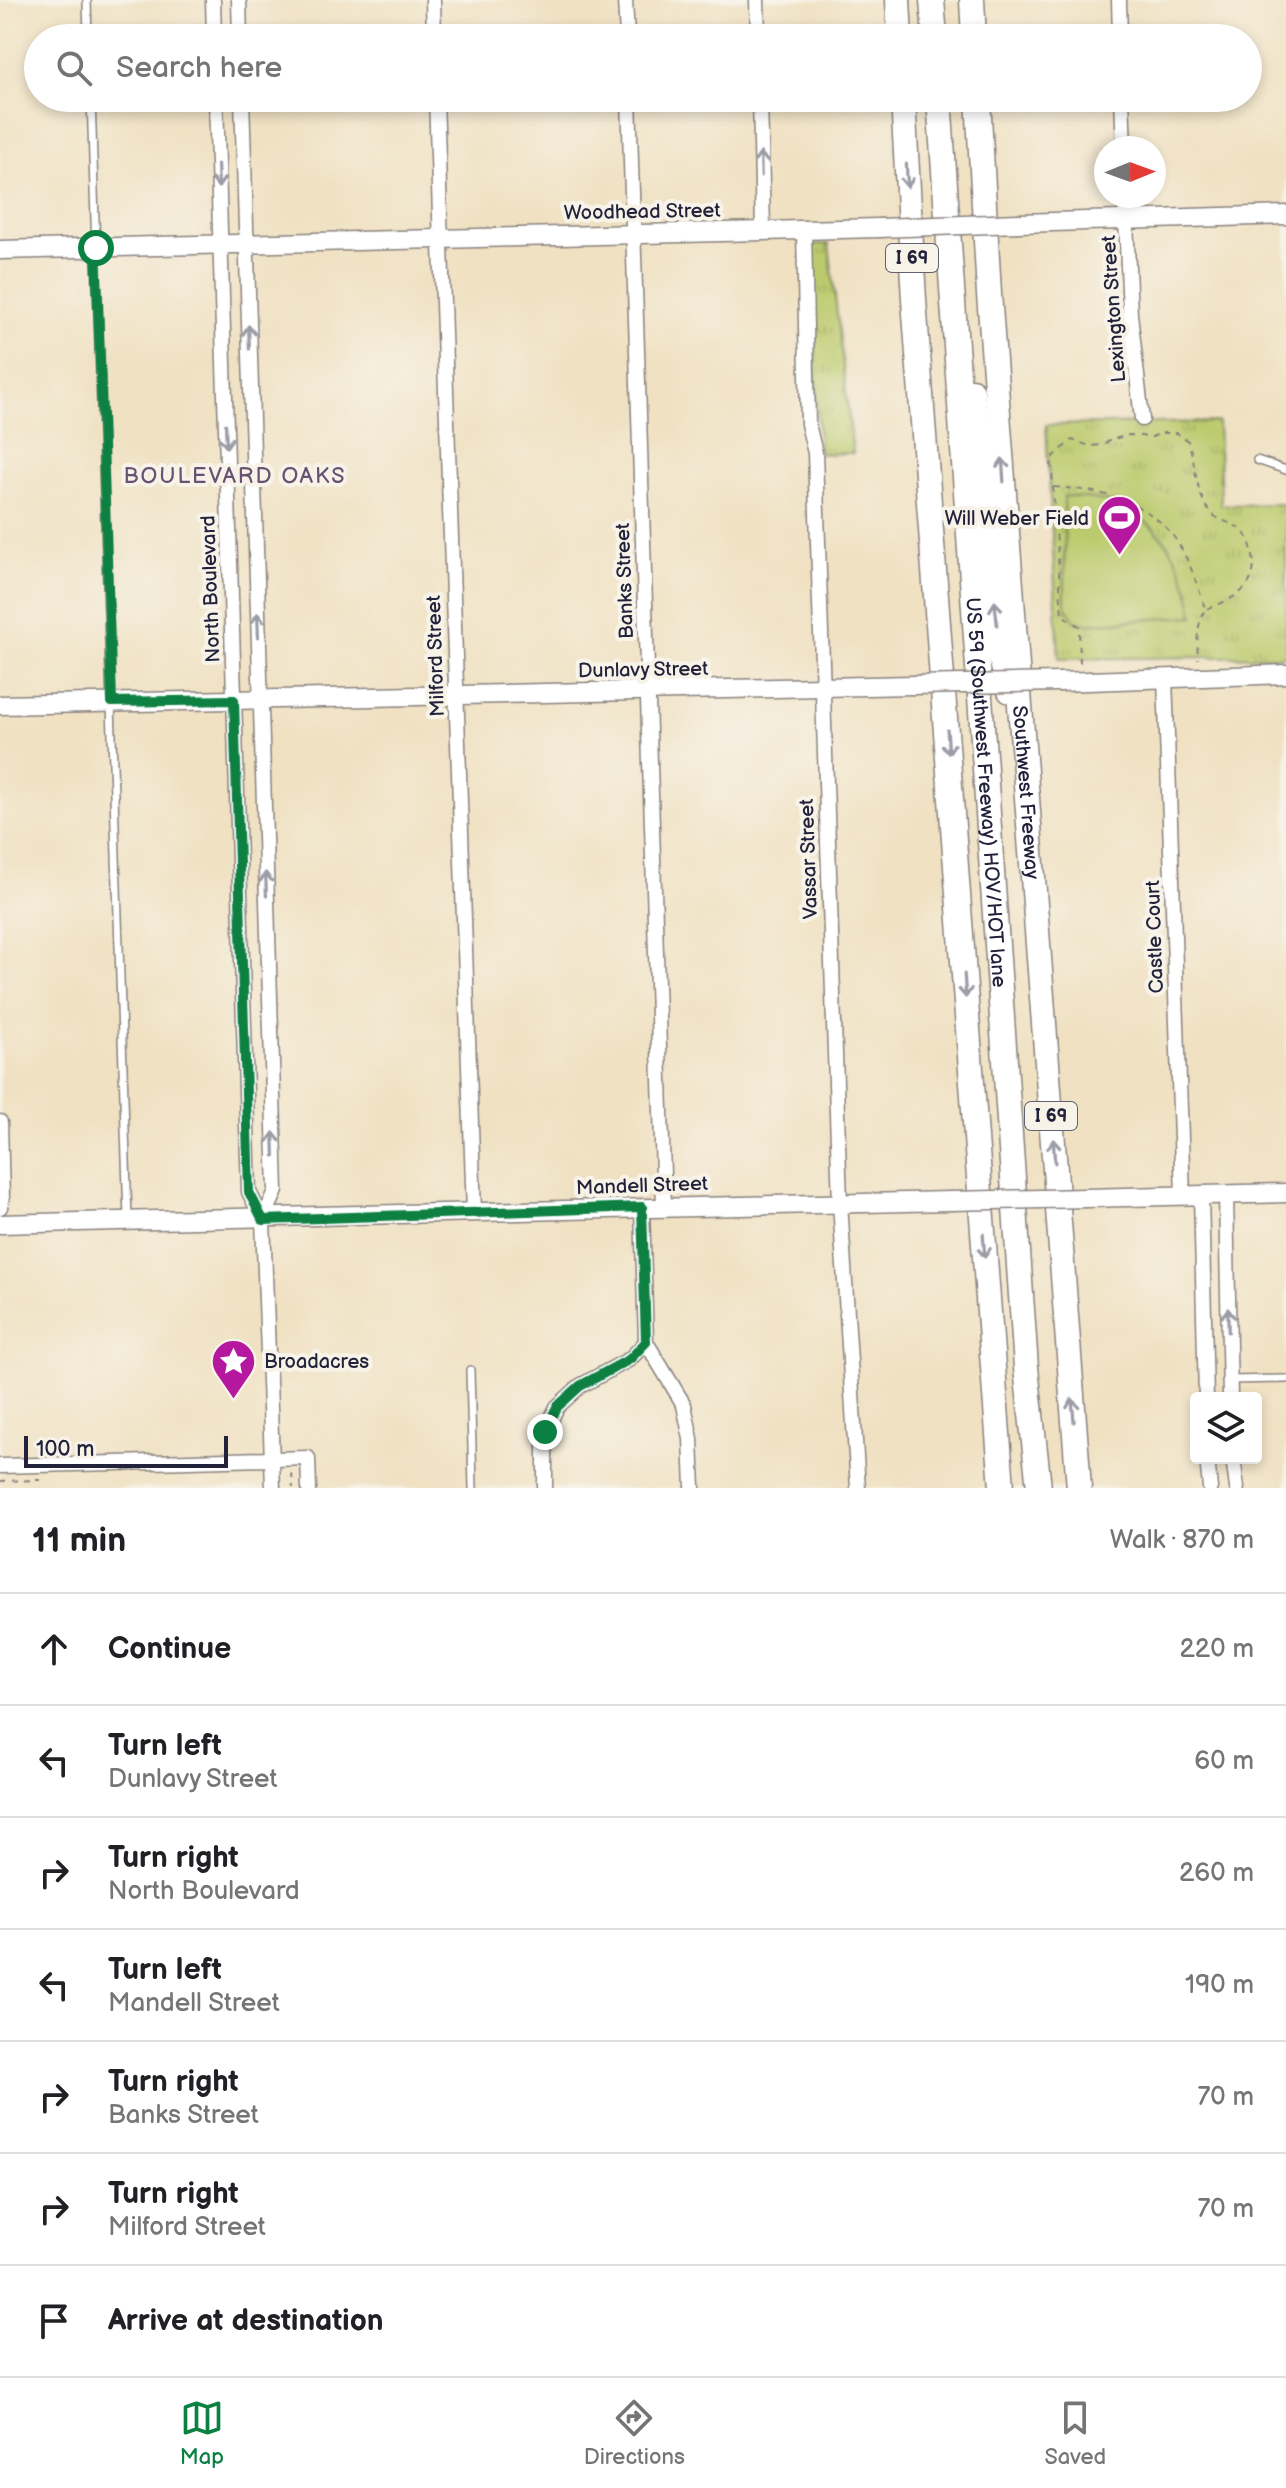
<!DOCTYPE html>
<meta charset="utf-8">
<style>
body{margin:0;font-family:"Balsamiq Sans",sans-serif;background:#f2f2f2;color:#202124}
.controls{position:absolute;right:24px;bottom:24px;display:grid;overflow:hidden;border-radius:8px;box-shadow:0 4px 12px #0003}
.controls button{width:72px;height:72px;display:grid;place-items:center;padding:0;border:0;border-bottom:2px solid #e0e0e0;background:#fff;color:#202124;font:40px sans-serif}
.compass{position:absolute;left:1094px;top:136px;width:72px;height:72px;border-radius:50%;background:#fff;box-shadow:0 4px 12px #0003;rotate:89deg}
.scale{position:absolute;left:24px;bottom:20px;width:204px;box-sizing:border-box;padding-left:8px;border:4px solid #22223b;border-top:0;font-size:22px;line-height:28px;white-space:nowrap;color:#22223b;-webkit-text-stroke:6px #f7f3e8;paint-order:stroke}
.stop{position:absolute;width:24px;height:24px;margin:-18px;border:6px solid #0b8043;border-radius:50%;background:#fff}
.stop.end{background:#0b8043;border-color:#fff;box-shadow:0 2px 8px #0008}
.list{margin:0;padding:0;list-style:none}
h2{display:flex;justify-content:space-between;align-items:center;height:104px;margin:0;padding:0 32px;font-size:34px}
h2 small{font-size:26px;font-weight:400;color:#757577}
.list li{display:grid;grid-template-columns:52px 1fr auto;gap:24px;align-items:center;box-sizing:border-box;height:112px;padding:0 32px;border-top:2px solid #e0e0e0}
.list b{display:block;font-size:30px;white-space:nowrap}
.list p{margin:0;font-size:26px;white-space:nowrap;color:#757577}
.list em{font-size:26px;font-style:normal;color:#757577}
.icon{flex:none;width:44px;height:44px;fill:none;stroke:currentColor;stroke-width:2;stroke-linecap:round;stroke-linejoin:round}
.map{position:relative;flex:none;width:1286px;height:1488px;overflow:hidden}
.search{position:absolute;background:#fff;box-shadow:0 4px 12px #0003;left:24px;right:24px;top:24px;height:88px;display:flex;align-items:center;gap:20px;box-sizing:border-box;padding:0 28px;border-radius:44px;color:#757577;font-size:30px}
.sheet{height:888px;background:#fff}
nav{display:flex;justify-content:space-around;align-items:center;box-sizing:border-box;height:112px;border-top:2px solid #e0e0e0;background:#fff;font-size:22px;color:#757577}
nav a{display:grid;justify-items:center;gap:4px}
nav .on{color:#0b8043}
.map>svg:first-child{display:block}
.grass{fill:url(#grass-tufts);stroke:#6e7654;stroke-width:2}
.pitch{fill:#bbca6c;stroke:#6e7654;stroke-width:2}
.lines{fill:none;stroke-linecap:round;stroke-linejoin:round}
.lane-casing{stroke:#89827e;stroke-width:10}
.street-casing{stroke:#89827e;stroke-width:17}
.secondary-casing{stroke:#89827e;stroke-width:21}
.highway-casing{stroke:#89827e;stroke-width:27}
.path{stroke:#89827e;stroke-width:2;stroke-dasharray:6 6;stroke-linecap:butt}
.lane{stroke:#fff;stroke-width:7}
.street{stroke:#fff;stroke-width:14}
.secondary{stroke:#fff;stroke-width:18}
.highway{stroke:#fff;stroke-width:24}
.secondary-bridge-casing{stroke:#89827e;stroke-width:21;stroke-linecap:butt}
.secondary-bridge{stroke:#fff;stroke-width:18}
.oneway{stroke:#9c9ca7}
.route{stroke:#0b8043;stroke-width:10}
.labels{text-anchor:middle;stroke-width:8;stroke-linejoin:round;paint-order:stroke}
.shield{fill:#f7f3e8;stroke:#62616f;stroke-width:2}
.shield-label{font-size:18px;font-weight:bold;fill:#22223b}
.street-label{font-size:20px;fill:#22223b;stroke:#f7f3e8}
.poi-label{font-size:20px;fill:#22223b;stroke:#f7f3e8;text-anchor:end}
.neighbourhood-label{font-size:22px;letter-spacing:2px;fill:#685271;stroke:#f7f3e8}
</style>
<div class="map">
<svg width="1286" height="1488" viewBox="0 0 1286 1488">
<defs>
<pattern id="grass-tufts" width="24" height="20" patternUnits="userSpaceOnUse" patternTransform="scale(2)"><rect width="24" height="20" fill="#bbca6c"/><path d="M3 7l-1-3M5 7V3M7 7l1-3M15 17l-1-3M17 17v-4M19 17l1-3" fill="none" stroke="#a0ad5e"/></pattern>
</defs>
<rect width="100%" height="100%" fill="#f7f3e8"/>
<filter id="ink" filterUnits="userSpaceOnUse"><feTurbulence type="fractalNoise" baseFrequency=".0125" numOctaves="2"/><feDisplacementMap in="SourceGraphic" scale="16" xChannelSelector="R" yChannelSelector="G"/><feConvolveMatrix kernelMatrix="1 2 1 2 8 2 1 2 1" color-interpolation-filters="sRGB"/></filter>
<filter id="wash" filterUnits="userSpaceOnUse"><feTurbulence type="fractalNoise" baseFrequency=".006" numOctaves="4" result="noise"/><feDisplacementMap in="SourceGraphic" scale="32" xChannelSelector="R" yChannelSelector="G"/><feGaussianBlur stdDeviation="1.8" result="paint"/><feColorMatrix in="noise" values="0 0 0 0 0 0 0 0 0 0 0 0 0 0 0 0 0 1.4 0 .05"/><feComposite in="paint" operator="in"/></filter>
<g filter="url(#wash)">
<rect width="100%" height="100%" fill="#f0e1c2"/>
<g class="grass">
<polygon points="811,244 829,244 853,453 819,454"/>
<polygon points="1218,422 1221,505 1286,504 1286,656 1059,659 1046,425"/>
</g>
<path class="pitch" d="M 1064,496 C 1078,498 1094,498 1108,502 C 1163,521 1185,561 1194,616 L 1086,624 L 1076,622 L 1065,605 Z"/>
</g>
<g filter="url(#ink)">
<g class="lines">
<defs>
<g id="lane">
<polyline points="87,0 88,38"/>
<polyline points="91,98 128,1219"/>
<polyline points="1257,460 1286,470"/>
<polyline points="470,1370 473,1488"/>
<polyline points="1229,1380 1286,1379"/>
</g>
<g id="street">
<polyline points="213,0 214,38"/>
<polyline points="239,0 240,38"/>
<polyline points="433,0 434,38"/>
<polyline points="625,0 627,38"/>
<polyline points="757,0 758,38"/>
<polyline points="1119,0 1120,38"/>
<polyline points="216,98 249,1192 263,1220 273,1488"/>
<polyline points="242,98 276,1191 263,1220"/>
<polyline points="436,98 474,1213"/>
<polyline points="629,98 664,1206"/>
<polyline points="760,98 763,230"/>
<polyline points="1122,98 1124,148"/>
<polyline points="1125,196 1130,314 1142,419"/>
<polyline points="804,229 808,424 815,453 840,1203 858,1488"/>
<polyline points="1165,677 1183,1196"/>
<polyline points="0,1122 2,1199 0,1207"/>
<polyline points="1226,1194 1230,1398"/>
<polyline points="1201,1195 1206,1398"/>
<polyline points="642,1207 646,1342 684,1405 691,1439 693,1488"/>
<polyline points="1207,1458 1210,1488"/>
<polyline points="1233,1458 1237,1488"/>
<polyline points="0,1466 308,1458 309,1488"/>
<polyline points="545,1488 545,1432 557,1407 580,1386 630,1359 646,1342"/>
</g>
<g id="secondary">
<polyline points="1019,223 1286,215"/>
<polyline points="0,250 879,228"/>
<polyline points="1060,682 1286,674"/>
<polyline points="0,705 913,685"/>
<polyline points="1086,1198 1286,1193"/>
<path d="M 0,1224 C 317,1218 633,1206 950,1201"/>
</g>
<g id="highway">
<polyline points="898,0 900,38"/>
<polyline points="932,0 935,38"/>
<polyline points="972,0 974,38"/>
<polyline points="903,98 914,300 1002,1488"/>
<path id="s1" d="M 939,98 L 1026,1368 L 1039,1488"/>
<path id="s2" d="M 978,98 L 989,294 L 1079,1488"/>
<polyline points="972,391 1000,656 1010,691"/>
</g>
</defs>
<use href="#lane" class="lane-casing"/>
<use href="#street" class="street-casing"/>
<use href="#secondary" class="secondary-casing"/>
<use href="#highway" class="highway-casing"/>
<g class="path">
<path d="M 1054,487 C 1098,490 1149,500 1176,540 C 1190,560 1197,586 1206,609 C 1196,625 1197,641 1198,659"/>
<path d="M 1080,663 L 1079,626 L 1062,615 L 1051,459 L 1072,440 L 1090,446 L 1102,445 L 1113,439 L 1129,435 L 1152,437 L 1161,433 L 1177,433 L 1188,441 C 1196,463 1195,491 1209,511 C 1215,520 1232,522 1240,529 C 1249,536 1251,546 1253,556 C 1259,589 1231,600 1206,609"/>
<polyline points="292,1473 293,1488"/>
<polyline points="0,1481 40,1480"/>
</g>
<use href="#lane" class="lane"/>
<use href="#street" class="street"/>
<use href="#secondary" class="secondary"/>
<use href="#highway" class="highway"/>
<defs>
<g id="secondary-bridge">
<polyline points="879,228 1019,223"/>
<polyline points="913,685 1060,682"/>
<polyline points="950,1201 1086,1198"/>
</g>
</defs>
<use href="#secondary-bridge" class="secondary-bridge-casing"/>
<use href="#secondary-bridge" class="secondary-bridge"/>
</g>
<defs><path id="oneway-shaft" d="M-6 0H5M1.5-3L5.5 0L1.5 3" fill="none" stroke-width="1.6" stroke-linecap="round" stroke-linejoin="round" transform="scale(2)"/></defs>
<g class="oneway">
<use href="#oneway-shaft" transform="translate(761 164) rotate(-91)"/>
<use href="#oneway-shaft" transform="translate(218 176) rotate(88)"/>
<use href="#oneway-shaft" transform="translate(907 176) rotate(87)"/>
<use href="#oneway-shaft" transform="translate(249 337) rotate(-92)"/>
<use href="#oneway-shaft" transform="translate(226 436) rotate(88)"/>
<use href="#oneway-shaft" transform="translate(1003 470) rotate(-94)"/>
<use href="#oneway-shaft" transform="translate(996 613) rotate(-96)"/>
<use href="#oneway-shaft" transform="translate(258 625) rotate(-92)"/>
<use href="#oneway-shaft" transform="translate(948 742) rotate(86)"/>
<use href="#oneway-shaft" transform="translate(266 884) rotate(-92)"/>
<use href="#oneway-shaft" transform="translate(965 986) rotate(86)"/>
<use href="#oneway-shaft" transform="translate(274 1144) rotate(-92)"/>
<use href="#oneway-shaft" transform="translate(1054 1151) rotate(-94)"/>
<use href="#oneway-shaft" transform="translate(984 1246) rotate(86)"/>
<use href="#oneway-shaft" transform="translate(1228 1320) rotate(-91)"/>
<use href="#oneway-shaft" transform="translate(1073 1410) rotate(-95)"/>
</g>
</g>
<g class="lines" filter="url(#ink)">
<polyline class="route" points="96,248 112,702 234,700 249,1192 263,1220 642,1207 646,1342 630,1359 580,1386 557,1407 545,1432"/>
</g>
<defs>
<symbol id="stadium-pin" viewBox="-11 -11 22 30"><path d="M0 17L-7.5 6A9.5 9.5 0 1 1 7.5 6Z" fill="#b5179e" stroke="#f7f3e8"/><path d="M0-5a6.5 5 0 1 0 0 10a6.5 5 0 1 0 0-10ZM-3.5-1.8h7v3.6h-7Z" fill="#fff"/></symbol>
<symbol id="sight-pin" viewBox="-11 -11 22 30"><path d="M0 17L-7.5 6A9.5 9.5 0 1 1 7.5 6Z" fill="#b5179e" stroke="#f7f3e8"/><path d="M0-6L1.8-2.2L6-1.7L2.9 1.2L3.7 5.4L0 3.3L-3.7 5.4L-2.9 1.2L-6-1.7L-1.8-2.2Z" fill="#fff"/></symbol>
</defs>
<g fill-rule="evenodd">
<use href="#stadium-pin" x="1094" y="492" width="51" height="69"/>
<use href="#sight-pin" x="208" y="1336" width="51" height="69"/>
</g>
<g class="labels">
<g class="shield">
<rect x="886" y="244" width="52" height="28" rx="6"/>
<rect x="1025" y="1102" width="52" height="28" rx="6"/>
</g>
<g class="shield-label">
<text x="912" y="264">I 69</text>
<text x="1051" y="1122">I 69</text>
</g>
<g class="street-label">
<text transform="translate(642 211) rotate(-1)" y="7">Woodhead Street</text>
<text transform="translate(1113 309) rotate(-94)" y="7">Lexington Street</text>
<text transform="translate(624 581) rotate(-92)" y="7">Banks Street</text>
<text transform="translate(210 589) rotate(-92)" y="7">North Boulevard</text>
<text transform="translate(435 656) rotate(-92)" y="7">Milford Street</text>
<text transform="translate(643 669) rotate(-1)" y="7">Dunlavy Street</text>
<text dy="7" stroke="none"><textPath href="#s1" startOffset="696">US 59 (Southwest Freeway) HOV/HOT lane</textPath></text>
<text dy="7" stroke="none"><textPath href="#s2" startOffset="696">Southwest Freeway</textPath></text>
<text transform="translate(808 859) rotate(-92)" y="7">Vassar Street</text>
<text transform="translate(1154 937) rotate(-92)" y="7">Castle Court</text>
<text transform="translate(642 1185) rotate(-2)" y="7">Mandell Street</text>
</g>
<g class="poi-label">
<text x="1089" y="525">Will Weber Field</text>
<text x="264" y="1368" text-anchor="start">Broadacres</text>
</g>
<g class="neighbourhood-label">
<text x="235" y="483">BOULEVARD OAKS</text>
</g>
</g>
</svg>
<div class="controls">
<button><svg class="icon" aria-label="layers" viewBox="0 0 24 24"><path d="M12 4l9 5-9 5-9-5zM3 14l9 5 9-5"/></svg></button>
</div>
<svg class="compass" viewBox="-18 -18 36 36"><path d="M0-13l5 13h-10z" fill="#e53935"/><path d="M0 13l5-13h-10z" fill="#757577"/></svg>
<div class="scale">100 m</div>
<div class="stop" style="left:96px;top:248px"></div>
<div class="stop end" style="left:545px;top:1432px"></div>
<div class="search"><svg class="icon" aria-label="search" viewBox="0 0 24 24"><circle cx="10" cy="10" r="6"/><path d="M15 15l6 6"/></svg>Search here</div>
</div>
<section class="sheet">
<h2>11 min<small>Walk · 870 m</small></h2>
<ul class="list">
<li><svg class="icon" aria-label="ahead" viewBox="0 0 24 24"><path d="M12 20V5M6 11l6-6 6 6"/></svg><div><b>Continue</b></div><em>220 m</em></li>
<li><svg class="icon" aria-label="left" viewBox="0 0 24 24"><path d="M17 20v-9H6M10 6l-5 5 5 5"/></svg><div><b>Turn left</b><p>Dunlavy Street</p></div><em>60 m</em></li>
<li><svg class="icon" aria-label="right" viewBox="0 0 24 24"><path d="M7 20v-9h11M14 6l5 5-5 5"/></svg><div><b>Turn right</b><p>North Boulevard</p></div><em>260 m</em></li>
<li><svg class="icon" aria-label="left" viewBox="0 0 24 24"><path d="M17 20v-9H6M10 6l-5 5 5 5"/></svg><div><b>Turn left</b><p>Mandell Street</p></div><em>190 m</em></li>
<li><svg class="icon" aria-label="right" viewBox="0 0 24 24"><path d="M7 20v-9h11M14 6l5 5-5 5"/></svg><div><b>Turn right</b><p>Banks Street</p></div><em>70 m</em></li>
<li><svg class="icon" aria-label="right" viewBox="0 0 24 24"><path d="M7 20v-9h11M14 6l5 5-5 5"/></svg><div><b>Turn right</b><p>Milford Street</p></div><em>70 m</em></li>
<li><svg class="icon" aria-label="arrive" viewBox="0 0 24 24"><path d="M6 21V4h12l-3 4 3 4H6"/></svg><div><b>Arrive at destination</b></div></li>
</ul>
</section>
<nav>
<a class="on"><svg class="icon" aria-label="map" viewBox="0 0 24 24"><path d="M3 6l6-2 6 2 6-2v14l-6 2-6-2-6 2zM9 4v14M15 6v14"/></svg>Map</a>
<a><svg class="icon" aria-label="directions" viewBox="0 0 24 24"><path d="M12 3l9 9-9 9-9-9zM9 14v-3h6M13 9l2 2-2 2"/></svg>Directions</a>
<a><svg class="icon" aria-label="saved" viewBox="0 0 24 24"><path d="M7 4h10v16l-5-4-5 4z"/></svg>Saved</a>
</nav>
